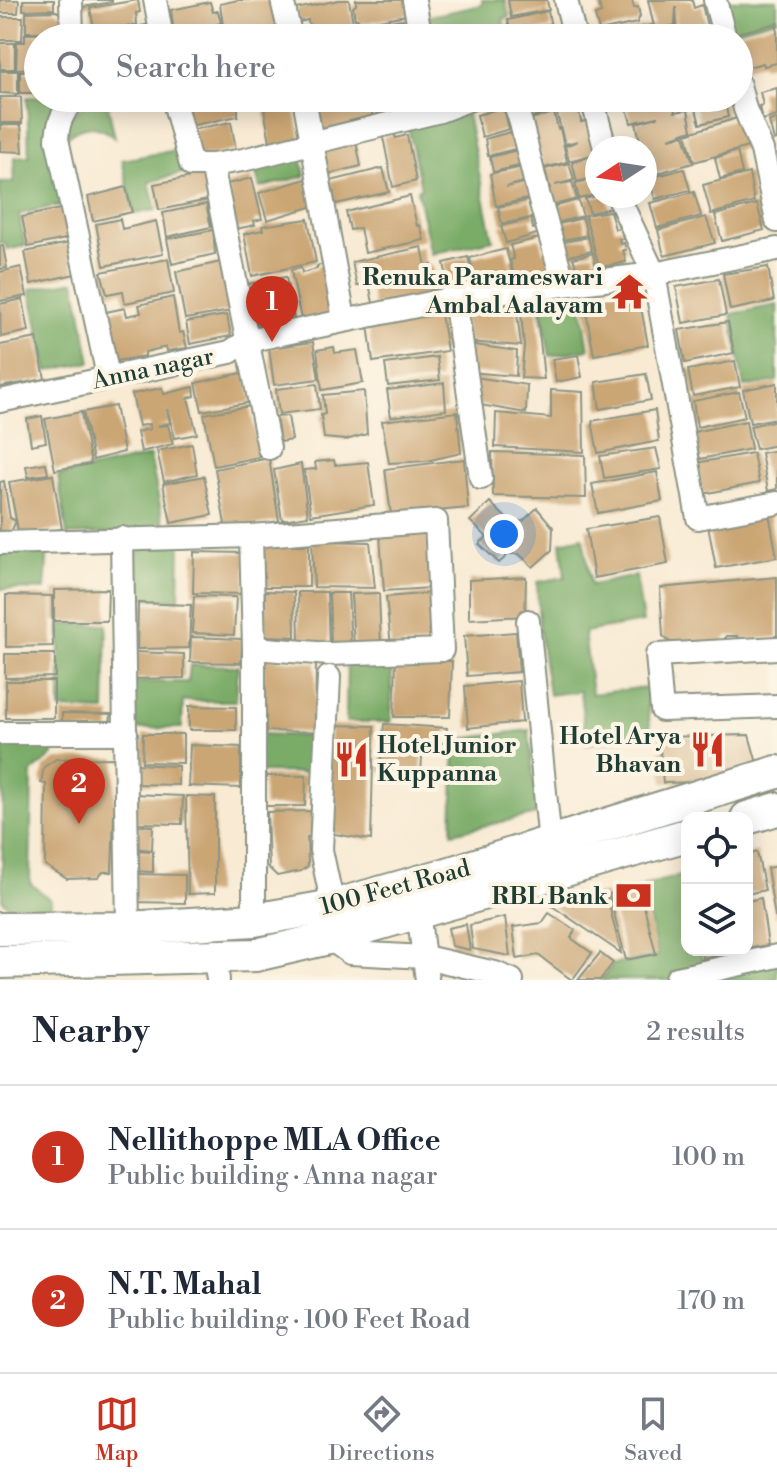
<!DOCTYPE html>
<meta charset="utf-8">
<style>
body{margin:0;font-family:"Libre Bodoni",serif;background:#f2f2f3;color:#1f2937}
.controls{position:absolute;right:24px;bottom:24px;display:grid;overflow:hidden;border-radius:16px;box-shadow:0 4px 20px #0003}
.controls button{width:72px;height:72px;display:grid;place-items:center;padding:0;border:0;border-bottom:2px solid #e0e1e3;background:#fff;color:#1f2937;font:40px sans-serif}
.compass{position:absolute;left:585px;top:136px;width:72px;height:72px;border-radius:50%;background:#fff;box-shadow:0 4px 20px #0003;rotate:258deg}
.you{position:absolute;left:504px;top:534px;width:28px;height:28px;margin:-20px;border:6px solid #fff;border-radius:50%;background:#1a73e8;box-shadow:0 0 0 12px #1a73e833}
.badge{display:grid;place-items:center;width:52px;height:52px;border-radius:50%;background:#c8321e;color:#fff;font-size:26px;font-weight:700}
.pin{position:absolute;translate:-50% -66px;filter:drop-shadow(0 2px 4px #0008)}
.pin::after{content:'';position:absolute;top:42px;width:28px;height:24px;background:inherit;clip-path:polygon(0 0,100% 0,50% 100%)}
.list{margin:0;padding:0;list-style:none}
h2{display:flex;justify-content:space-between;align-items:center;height:104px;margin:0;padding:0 32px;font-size:34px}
h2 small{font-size:26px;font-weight:400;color:#747a83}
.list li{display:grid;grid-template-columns:52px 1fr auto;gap:24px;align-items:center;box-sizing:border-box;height:144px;padding:0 32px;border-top:2px solid #e0e1e3}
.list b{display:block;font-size:30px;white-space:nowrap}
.list p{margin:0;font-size:26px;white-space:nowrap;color:#747a83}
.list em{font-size:26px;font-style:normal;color:#747a83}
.icon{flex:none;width:44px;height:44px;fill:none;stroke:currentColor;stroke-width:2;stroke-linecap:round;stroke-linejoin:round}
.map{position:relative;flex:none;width:777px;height:980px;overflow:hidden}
.search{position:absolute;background:#fff;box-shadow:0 4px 20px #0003;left:24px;right:24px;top:24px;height:88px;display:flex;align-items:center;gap:20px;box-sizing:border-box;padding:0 28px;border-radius:44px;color:#747a83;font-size:30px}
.sheet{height:392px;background:#fff}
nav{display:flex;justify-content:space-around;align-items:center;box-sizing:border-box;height:112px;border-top:2px solid #e0e1e3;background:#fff;font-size:22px;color:#747a83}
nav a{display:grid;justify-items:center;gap:4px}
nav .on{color:#c8321e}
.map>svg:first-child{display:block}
.forest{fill:#7aac68;stroke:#4c744e;stroke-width:2}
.building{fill:#cba675}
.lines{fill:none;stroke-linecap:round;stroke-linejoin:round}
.minor-casing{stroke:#8c9484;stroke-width:26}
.highway-casing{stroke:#8c9484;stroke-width:36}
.minor{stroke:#fff;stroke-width:22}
.highway{stroke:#fff;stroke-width:32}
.labels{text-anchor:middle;stroke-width:8;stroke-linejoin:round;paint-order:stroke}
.poi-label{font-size:24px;font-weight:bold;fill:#1f3d34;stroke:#fcf5e5;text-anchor:end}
.street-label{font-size:24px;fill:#1f3d34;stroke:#fcf5e5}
</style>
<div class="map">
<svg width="777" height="980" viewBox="0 0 777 980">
<rect width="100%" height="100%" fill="#fcf5e5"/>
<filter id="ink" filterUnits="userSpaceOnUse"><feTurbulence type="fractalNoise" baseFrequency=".0125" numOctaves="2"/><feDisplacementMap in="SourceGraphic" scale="16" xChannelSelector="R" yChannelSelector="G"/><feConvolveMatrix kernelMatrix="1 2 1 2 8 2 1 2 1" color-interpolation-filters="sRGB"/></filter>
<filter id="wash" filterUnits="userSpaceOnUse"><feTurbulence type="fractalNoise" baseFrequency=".006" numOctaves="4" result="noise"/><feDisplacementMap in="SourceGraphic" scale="32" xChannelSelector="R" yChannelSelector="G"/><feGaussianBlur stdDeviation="1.8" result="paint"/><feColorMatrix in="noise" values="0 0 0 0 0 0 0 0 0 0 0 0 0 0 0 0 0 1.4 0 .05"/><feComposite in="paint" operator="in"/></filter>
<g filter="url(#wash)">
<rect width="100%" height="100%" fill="#f8ead3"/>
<g class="forest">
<polygon points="482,0 505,0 509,17 503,19 507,38 425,38 421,18 482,5"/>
<polygon points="720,0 777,0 777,19 728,32"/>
<polygon points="27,97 65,98 65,204 19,214 25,246 7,250 5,243 0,243 0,183 14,182 15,157 29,156"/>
<path d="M 91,99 L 107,101 L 115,138 C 97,123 79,122 64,141 L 67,120 Z"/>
<polygon points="466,110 493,240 431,254 417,190 421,188 407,122"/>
<polygon points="177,150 183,173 149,182 156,210 134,214 122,160"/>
<polygon points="300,151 305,176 260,188 253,162"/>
<polygon points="75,281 91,362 47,371 30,289"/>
<polygon points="580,295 589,349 550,356 540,305"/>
<polygon points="777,305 777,381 744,387 731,314"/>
<polygon points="150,456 165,531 67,535 58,476"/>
<polygon points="583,537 591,585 636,576 643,622 584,632 592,694 646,687 651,736 586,744 580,691 549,695 539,628 537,582 565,577 561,542"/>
<polygon points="128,543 180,543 179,600 128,598"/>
<polygon points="48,546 45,590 0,589 0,548"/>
<polygon points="60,624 107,625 105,711 60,709"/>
<polygon points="392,656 391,722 346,722 347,657"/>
<polygon points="190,665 238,666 236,701 183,701 182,728 135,729 134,682 188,682"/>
<polygon points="529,730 537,814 452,833 455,740"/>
<polygon points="259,734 314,736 313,773 259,772"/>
<polygon points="53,738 53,755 32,772 30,883 51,900 51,920 21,918 2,900 3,739"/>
<polygon points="683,875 687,895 687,950 699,950 702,960 777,945 777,980 601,980 614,964 658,956 642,886"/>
</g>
<g id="blocks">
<g class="building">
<polygon points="0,0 19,0 18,13 0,13"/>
<polygon points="23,0 54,0 54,9 23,10"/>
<polygon points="83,0 112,0 112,2 83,7"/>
<polygon points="138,0 140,12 136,13 137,25 95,33 90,8"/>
<polygon points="238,0 273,0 278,32 248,38 231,38 230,32 217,35 216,27 223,25 220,4"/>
<polygon points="339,0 349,0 354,28 311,37 308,20 299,22 296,9"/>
<polygon points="356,0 409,0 411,14 359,24 358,19 355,19 353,7 356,5"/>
<polygon points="508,0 547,0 549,10 511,17"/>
<polygon points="598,0 632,0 634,8 638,7 640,16 637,23 599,31 595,15 601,13"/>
<polygon points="648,0 692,0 694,8 702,5 710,38 660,38 658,32 677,26 676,7 675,25 655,31"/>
<polygon points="210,2 213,12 218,11 221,23 174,34 171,10"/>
<polygon points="56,11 64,15 65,32 26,32 26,12"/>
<polygon points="548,11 551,28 511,36 508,20"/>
<polygon points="0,17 23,17 22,40 0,40"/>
<polygon points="403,19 411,38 357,38 355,28"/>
<polygon points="777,23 777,63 764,66 763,63 741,69 739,38 734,38 733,34"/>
<polygon points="146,25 149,38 86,38 86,37"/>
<polygon points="653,25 656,38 595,38 595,37"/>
<polygon points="209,28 212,38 168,38 168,37"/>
<polygon points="556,29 558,38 521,38 521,37"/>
<polygon points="65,33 65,38 38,38 38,68 16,69 17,42 25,42 25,34"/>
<rect x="0" y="43" width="15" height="26"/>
<polygon points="0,71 18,71 18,94 0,93"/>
<rect x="20" y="71" width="18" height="22"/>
<polygon points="777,88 777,116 762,120 759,106 763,105 760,92"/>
<polygon points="0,97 21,97 22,123 0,123"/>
<polygon points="178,98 238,98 238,116 189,126"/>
<polygon points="312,98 369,98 374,123 320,137"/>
<polygon points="374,98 429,98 431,107 379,123"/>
<polygon points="523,98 579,98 581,105 578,106 581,122 586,121 595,154 569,161 565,146 578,141 565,144 556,111 528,118"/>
<polygon points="624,98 671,98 675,112 688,110 692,130 669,138 684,135 693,163 645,177 645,148 636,148 641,146 636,123 658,117 631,123"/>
<polygon points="710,98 724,98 728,117 700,124 694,102"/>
<polygon points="294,102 301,141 271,147 264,109"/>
<polygon points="504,107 509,129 482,137 477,115"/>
<polygon points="554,113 558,129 560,128 567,162 544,168 540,152 536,153 530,119"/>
<polygon points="740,117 748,147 694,162 686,134"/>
<polygon points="777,119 777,140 774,141 769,121"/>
<polygon points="231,122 236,150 197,158 191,130"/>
<polygon points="0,125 21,125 23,152 0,151"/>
<polygon points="514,131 519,148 488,156 485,139"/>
<polygon points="394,134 396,138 407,135 416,181 393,187 383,137"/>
<polygon points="356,141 361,166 325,175 319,149"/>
<polygon points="518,150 523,165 493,172 490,157"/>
<polygon points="737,151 742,173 720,179 715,158"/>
<polygon points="597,155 597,177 577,182 572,162"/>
<polygon points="569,163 574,180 555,185 572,182 577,199 550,206 546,189 550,188 545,169"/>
<polygon points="523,167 527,181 506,187 527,182 531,198 496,206 490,174"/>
<polygon points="383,168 389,192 336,204 331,181"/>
<polygon points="684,169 690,190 655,199 649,178"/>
<polygon points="749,173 754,202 711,214 703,185"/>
<polygon points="202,175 207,192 213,199 159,210 154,184"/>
<polygon points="252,178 262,219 254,221 255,225 236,229 227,184"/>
<polygon points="597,178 597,194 579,199 575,183"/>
<polygon points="306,179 314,206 267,220 259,193"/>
<polygon points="126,187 132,212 93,221 88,197"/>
<polygon points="694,192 701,216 657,228 650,203"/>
<polygon points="410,196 417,226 420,225 424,240 365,253 360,228 350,230 346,212"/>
<polygon points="597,196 606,196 610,208 590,213 585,199"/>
<polygon points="530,200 535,217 502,224 498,207"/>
<polygon points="578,200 583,216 556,223 552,207"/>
<polygon points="206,204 211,227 167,237 163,213"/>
<polygon points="757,204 764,230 722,241 715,215"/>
<polygon points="65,208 70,238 28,247 22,217"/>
<polygon points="610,211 615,229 621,228 623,239 619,239 620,244 624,243 626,250 623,250 626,262 602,267 599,266 585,215"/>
<polygon points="706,217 715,243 664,256 658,230"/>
<polygon points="583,218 587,235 563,240 558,224"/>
<polygon points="120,219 122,229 156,221 163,254 104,266 96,224"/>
<polygon points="308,219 316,262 252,276 244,234 263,230 262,226"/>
<polygon points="531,219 533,229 540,228 540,233 506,243 501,226"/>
<polygon points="213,230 215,254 172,264 167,239"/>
<polygon points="588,237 592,251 564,257 560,243"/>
<polygon points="540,238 543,252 548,251 554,278 516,283 510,260 514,259 510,245"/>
<polygon points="69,243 75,274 31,284 25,252"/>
<polygon points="0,246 3,246 7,268 0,269"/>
<polygon points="422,247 426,266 432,265 436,284 431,286 433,295 374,308 369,283 357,286 352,262"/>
<polygon points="506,249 514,279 477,288 470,258"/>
<polygon points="593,253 596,267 578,271 573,258"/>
<polygon points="468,257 472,275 469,275 472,291 451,296 444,263"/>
<polygon points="168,259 174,293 125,303 123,291 107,294 101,272"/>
<polygon points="221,262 231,311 185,319 176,272"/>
<polygon points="325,264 336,315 302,324 291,270 301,268 302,273 317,269 317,266"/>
<polygon points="21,267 27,296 0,301 0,272"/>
<polygon points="768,267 774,301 730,310 723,274"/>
<polygon points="286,277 295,324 256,332 247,284"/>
<polygon points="719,279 726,315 683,323 676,287"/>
<polygon points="637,286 648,345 594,355 583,295"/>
<polygon points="173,297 179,333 183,332 187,348 167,351 166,347 145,352 145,356 116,361 106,312 125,308 127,316 141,313 139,305"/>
<polygon points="515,297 521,346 467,342 461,307"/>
<polygon points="23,299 29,331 1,337 0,304"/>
<polygon points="537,310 544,379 521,378 524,346 521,312"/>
<polygon points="441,314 447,351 373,362 368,324"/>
<polygon points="227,315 231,336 190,344 186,322"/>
<polygon points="728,322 734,353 685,363 679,330"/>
<polygon points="37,338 45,379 0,387 0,345"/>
<polygon points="313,342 319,379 274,385 269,348"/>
<polygon points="468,344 517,351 516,376 468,372"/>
<polygon points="334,347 335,353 357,350 363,383 322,390 317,350"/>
<polygon points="578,355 582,377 556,382 552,359"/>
<polygon points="437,357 440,380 388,386 385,364"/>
<polygon points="735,361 740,387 693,396 688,370"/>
<polygon points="246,372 252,402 202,411 196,383"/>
<polygon points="646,374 651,400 600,409 596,382"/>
<polygon points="475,377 527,385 526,413 474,404"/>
<polygon points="444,383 446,410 391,417 387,390"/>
<polygon points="777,383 777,418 750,423 743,390"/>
<polygon points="317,384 320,409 279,414 276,389"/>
<polygon points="194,387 195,396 188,398 197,434 175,438 167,409 170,423 157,426 168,425 173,444 141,452 137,432 150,429 149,424 139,426 132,394 162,388 164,394"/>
<polygon points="551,390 583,392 584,452 495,447 496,413 551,418"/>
<polygon points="364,391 367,434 346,440 324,438 321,415 325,414 323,395"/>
<polygon points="739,392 745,417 697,427 693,401"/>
<polygon points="115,406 124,452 93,460 83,412"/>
<polygon points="250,406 259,457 214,466 204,414"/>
<polygon points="655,410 659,441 598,453 592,421"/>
<polygon points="81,412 91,464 55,470 45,419"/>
<polygon points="457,412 461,453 426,461 389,463 382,421"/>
<polygon points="42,416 46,442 31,445 27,419"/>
<polygon points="288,416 292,440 280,442 276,417"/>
<polygon points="777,420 777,445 756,449 750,426"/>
<polygon points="746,421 751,449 700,459 694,432"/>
<polygon points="192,444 197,474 164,482 157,451"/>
<polygon points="656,448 661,469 604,478 600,456"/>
<polygon points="777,450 777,489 768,491 761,453"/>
<polygon points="492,452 585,455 586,498 493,496"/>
<polygon points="753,453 759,483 703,494 696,463"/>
<polygon points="269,458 279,521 226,530 215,469"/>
<polygon points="464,459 468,508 391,515 385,469"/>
<polygon points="334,460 335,465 368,462 374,505 311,515 304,470 316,469 315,462"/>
<polygon points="46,463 48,474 28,477 26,466"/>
<polygon points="301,464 308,516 282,520 274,470"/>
<polygon points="657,472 662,501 598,513 592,484"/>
<polygon points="53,475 62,529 19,536 9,482"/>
<polygon points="204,476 212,515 171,523 163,484"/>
<polygon points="4,481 10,518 16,521 10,534 0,535 0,482"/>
<polygon points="490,502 510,522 523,521 537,508 553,527 552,550 533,567 519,554 509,554 499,563 479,544 487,537 470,521"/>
<polygon points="768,508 777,557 716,568 707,520"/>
<polygon points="660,517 668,564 594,578 586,529"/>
<polygon points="427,533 431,588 384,591 380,536"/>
<polygon points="312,541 370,542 375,588 314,587"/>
<polygon points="261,545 309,545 309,587 262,587"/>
<polygon points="194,552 245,553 245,594 193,593"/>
<polygon points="526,577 525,616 469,619 469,580"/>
<polygon points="777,577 777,637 742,640 737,636 727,636 722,642 672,644 663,636 660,588"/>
<polygon points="108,589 107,621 54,621 54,590"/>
<polygon points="265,591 294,592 295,637 265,636"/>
<polygon points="298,592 327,592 329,643 299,643"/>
<polygon points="329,593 348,593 351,646 331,645"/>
<polygon points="379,593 381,646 354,646 351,594"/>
<polygon points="433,593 434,643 391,647 386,597"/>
<polygon points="6,595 52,596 53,646 6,647"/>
<polygon points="194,596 236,597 234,635 192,633"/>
<polygon points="138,603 191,605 189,648 137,649"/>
<polygon points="516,632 519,672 467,676 464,636"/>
<polygon points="191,637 242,639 241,663 190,662"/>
<polygon points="135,652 184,654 184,678 136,679"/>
<polygon points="5,654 55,654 55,677 5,678"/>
<polygon points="264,658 316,663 315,732 263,731"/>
<polygon points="396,660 452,661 450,717 394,717"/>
<rect x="6" y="681" width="48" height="37"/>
<polygon points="519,681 522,722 468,728 465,686"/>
<polygon points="189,706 236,707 236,730 189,730"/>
<polygon points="62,713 111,714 109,731 62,730"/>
<polygon points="384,724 447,728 445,743 423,742 421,774 380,771"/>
<polygon points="330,725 374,726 371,840 328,833"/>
<polygon points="143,734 183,734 183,763 142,762"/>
<polygon points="749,735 757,763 701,782 663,783 659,737"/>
<polygon points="190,745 241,747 241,788 188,786"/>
<polygon points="116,758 112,872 103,872 98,878 67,879 45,865 46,784 41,783 44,767 56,759"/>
<polygon points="135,764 178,766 178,785 136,784"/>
<polygon points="263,776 306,776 305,806 264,806"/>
<polygon points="131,794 183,796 182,824 131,823"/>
<polygon points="186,796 215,797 215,893 188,894"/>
<polygon points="315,811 315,836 307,837 308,866 301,871 277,876 269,868 267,812"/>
<polygon points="131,825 153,826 152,850 131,848"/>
<polygon points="131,850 153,851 153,872 130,871"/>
<polygon points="757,852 765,890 747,894 747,855"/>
<polygon points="777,866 777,916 775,917 767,868"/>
<polygon points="131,874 185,875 185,903 131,902"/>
<polygon points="639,886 656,954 626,960 609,894"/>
<polygon points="606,893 621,953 552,906"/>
<polygon points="761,898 768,945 747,949 747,901"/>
<polygon points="549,913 575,930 571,938 592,953 572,980 538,955 517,959 513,927 542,923"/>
<polygon points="505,917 510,956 473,949 470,925"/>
<polygon points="466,924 470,950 452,946 448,928"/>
<polygon points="701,950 736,950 737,951 703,958"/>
<polygon points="600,953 613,963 600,980 578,980"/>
</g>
</g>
</g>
<g filter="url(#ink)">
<use href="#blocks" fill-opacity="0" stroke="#8c9484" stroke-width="2"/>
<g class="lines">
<defs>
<g id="minor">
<polyline points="71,0 72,38"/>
<polyline points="155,0 162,38"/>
<polyline points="282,0 291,38"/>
<polyline points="414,0 421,38"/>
<polyline points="566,0 575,38"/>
<polyline points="715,0 725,38"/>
<polyline points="739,85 745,109 762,150 777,221"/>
<path d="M 81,98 C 64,105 58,122 57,139 L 108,376"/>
<polyline points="173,98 191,165 212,165 269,448"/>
<polyline points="304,98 344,319"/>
<polyline points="505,98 515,104 521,123 539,197 564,284"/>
<polyline points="592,98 605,148"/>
<polyline points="212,165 243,160 440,111 473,98"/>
<polyline points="618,196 654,274 698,518 777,503"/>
<polyline points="455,298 481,478"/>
<polyline points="0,401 230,352 247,341 455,298 654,274 777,249"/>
<polyline points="251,536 254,648 254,920"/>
<polyline points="122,538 128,928"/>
<polyline points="0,543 251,536 436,521 442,650 329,654 254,648"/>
<polyline points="528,621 550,843"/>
<polyline points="777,648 657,655 662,710 777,706"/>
<polyline points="329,677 321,850 333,906"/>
<polyline points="0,733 126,733"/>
<polyline points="418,912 427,980"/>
<polyline points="329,938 350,953 425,957 495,973 512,980"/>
<polyline points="215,958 218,980"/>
<polyline points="677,978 777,956"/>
</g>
<g id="highway">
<polyline points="747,818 777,809"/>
<polyline points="0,929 128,928 254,920 333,906 447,874 777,772"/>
<polyline points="0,962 256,955 329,938 687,835"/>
</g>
</defs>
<use href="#minor" class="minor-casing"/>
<use href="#highway" class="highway-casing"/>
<use href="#minor" class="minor"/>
<use href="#highway" class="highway"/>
</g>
</g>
<defs>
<symbol id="temple-bare" viewBox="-9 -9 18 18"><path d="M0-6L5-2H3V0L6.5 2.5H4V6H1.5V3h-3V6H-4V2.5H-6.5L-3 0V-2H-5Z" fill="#c8321e" stroke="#fcf5e5" stroke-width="2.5" paint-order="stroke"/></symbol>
<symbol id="restaurant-bare" viewBox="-9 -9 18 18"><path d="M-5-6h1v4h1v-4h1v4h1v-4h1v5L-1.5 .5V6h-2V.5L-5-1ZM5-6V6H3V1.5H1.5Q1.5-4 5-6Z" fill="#c8321e" stroke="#fcf5e5" stroke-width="2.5" paint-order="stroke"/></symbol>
<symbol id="bank-bare" viewBox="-9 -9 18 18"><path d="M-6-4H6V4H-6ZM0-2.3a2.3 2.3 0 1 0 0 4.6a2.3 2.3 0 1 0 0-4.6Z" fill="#c8321e" stroke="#fcf5e5" stroke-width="2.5" paint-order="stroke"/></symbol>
</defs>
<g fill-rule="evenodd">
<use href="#temple-bare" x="604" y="266" width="51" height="51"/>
<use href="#restaurant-bare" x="682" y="724" width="51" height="51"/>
<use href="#restaurant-bare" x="326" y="734" width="51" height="51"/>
<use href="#bank-bare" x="608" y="870" width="51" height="51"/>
</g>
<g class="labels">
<g class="poi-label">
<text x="603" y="285">Renuka Parameswari<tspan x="603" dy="28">Ambal Aalayam</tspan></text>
<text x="681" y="744">Hotel Arya<tspan x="681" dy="28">Bhavan</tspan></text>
<text x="377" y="753" text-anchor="start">Hotel Junior<tspan x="377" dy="28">Kuppanna</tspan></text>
<text x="608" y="904">RBL Bank</text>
</g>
<g class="street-label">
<text transform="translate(153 368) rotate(-12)" y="8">Anna nagar</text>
<text transform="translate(395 887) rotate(-15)" y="8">100 Feet Road</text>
</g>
</g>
</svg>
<div class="controls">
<button><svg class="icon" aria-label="locate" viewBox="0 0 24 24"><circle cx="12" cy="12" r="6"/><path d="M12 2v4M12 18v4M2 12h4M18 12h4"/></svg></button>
<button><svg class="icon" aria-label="layers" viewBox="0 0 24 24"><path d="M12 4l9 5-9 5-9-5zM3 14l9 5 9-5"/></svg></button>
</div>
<svg class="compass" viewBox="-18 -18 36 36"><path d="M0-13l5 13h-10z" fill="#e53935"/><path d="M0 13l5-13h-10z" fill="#747a83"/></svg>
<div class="you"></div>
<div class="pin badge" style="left:272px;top:342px">1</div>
<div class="pin badge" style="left:79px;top:824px">2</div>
<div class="search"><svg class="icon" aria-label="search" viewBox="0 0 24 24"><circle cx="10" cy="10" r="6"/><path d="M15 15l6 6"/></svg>Search here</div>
</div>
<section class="sheet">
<h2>Nearby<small>2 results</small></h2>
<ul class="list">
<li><span class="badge">1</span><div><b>Nellithoppe MLA Office</b><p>Public building · Anna nagar</p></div><em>100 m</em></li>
<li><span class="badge">2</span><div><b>N.T. Mahal</b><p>Public building · 100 Feet Road</p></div><em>170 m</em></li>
</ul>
</section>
<nav>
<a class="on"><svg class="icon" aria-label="map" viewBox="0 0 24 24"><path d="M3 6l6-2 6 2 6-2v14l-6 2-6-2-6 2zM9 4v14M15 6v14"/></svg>Map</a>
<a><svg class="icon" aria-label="directions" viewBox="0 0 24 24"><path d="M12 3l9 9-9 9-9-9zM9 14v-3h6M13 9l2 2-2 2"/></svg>Directions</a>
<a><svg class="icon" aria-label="saved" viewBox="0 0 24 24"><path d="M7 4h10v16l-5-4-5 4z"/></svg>Saved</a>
</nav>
